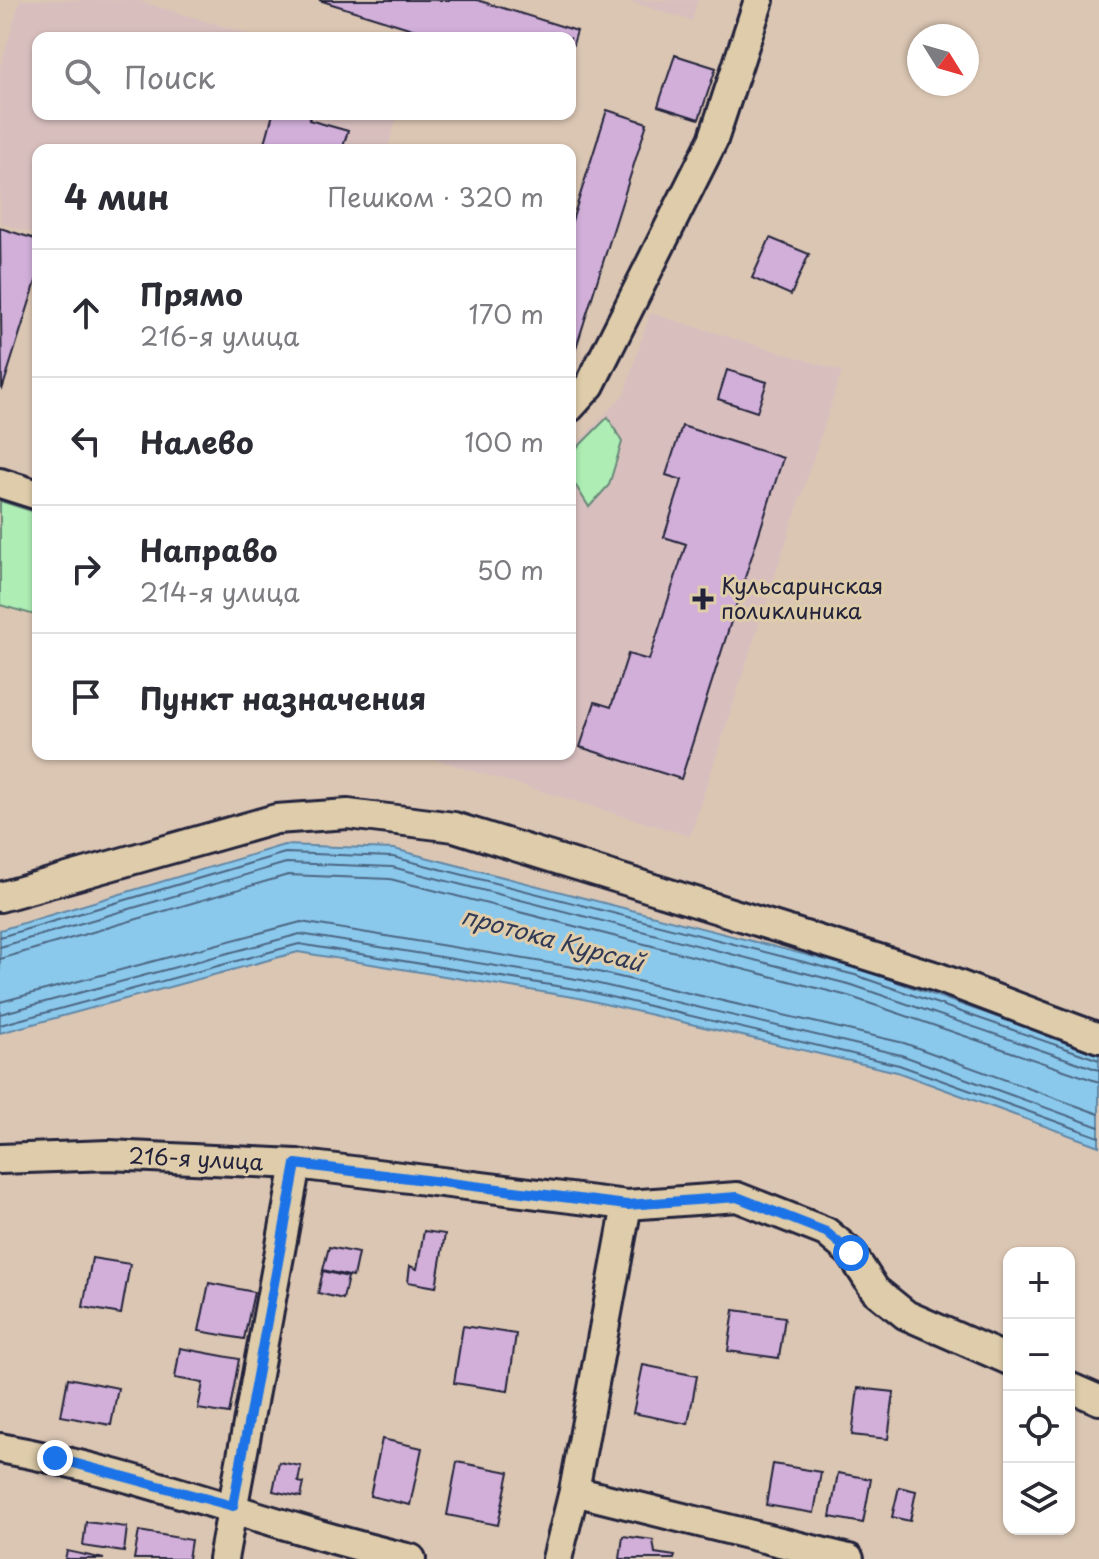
<!DOCTYPE html>
<html lang="ru">
<meta charset="utf-8">
<style>
body{margin:0;font-family:"Playpen Sans",sans-serif;background:#f2f2f3;color:#2b2b33}
.controls{position:absolute;right:24px;bottom:24px;display:grid;overflow:hidden;border-radius:16px;box-shadow:0 2px 6px #0004}
.controls button{width:72px;height:72px;display:grid;place-items:center;padding:0;border:0;border-bottom:2px solid #e1e1e2;background:#fff;color:#2b2b33;font:40px sans-serif}
.compass{position:absolute;left:907px;top:24px;width:72px;height:72px;border-radius:50%;background:#fff;box-shadow:0 2px 6px #0004;rotate:127deg}
.stop{position:absolute;width:24px;height:24px;margin:-18px;border:6px solid #1a73e8;border-radius:50%;background:#fff}
.stop.end{background:#1a73e8;border-color:#fff;box-shadow:0 2px 8px #0008}
.list{margin:0;padding:0;list-style:none}
h2{display:flex;justify-content:space-between;align-items:center;height:104px;margin:0;padding:0 32px;font-size:34px}
h2 small{font-size:26px;font-weight:400;color:#7c7c81}
.list li{display:grid;grid-template-columns:52px 1fr auto;gap:24px;align-items:center;box-sizing:border-box;height:128px;padding:0 32px;border-top:2px solid #e1e1e2}
.list b{display:block;font-size:30px;white-space:nowrap}
.list p{margin:0;font-size:26px;white-space:nowrap;color:#7c7c81}
.list em{font-size:26px;font-style:normal;color:#7c7c81}
.icon{flex:none;width:44px;height:44px;fill:none;stroke:currentColor;stroke-width:2;stroke-linecap:round;stroke-linejoin:round}
.map{position:relative;flex:none;width:1099px;height:1559px;overflow:hidden}
.search{position:absolute;background:#fff;box-shadow:0 2px 6px #0004;left:32px;top:32px;width:544px;height:88px;display:flex;align-items:center;gap:20px;box-sizing:border-box;padding:0 28px;border-radius:16px;color:#7c7c81;font-size:30px}
.panel{position:absolute;background:#fff;box-shadow:0 2px 6px #0004;left:32px;top:144px;width:544px;height:616px;border-radius:16px}
.map>svg:first-child{display:block}
.built{fill:#d8bfbe}
.green{fill:#aeedb4;stroke:#688878;stroke-width:2}
.water{fill:#8bc9ec;stroke:#6186a5;stroke-width:2}
.lines{fill:none;stroke-linecap:round;stroke-linejoin:round}
.shore{stroke:#4c6582;stroke-width:2}
.building{fill:#d1afd9;stroke:#22223b;stroke-width:2}
.minor-casing{stroke:#22223b;stroke-width:34}
.minor{stroke:#deccaa;stroke-width:28}
.route{stroke:#1a73e8;stroke-width:10}
.poi-dot{fill:#22223b;stroke:#deccaa;stroke-width:3}
.labels{text-anchor:middle;stroke-width:6;stroke-linejoin:round;paint-order:stroke}
.poi-label{font-size:22px;fill:#22223b;stroke:#deccaa;text-anchor:start}
.street-label{font-size:22px;fill:#22223b;stroke:#deccaa}
.water-label{font-size:24px;font-style:italic;fill:#323b56;stroke:#deccaa}
</style>
<div class="map">
<svg width="1099" height="1559" viewBox="0 0 1099 1559">
<rect width="100%" height="100%" fill="#dbc6b3"/>
<filter id="ink" filterUnits="userSpaceOnUse"><feTurbulence type="fractalNoise" baseFrequency=".0125" numOctaves="2"/><feDisplacementMap in="SourceGraphic" scale="16" xChannelSelector="R" yChannelSelector="G"/><feConvolveMatrix kernelMatrix="1 2 1 2 8 2 1 2 1" color-interpolation-filters="sRGB"/></filter>
<g filter="url(#ink)">
<g class="built">
<polygon points="20,0 136,0 262,38 38,38 38,114 398,114 387,150 38,150 38,235 0,223 0,67"/>
<polygon points="625,0 698,0 692,21"/>
<polygon points="650,313 842,371 690,836 417,754 570,754 570,451 624,394"/>
</g>
<g class="green">
<polygon points="608,417 622,442 609,485 589,507 576,486 570,483 570,455"/>
<polygon points="0,501 38,513 38,616 0,605"/>
</g>
<polygon class="water" points="284,845 394,849 857,968 1099,1053 1099,1146 897,1072 579,998 298,952 0,1033 0,930"/>
<g class="lines">
<g class="shore">
<polyline points="0,937 285,853 393,857 855,975 1099,1060"/>
<polyline points="0,947 286,863 392,867 852,985 1099,1070"/>
<polyline points="0,959 288,875 390,879 848,996 1099,1082"/>
<polyline points="0,1002 301,922 585,969 904,1043 1099,1114"/>
<polyline points="0,1014 300,934 582,980 901,1055 1099,1127"/>
<polyline points="0,1025 299,944 581,990 899,1065 1099,1137"/>
</g>
</g>
<g class="building">
<polygon points="319,0 477,0 577,31 570,54 570,38 441,38"/>
<polygon points="675,55 716,68 699,119 658,106"/>
<polygon points="607,110 647,123 570,367 570,227"/>
<polygon points="273,114 311,114 309,120 348,131 342,150 263,150"/>
<polygon points="0,228 38,240 38,275 2,390"/>
<polygon points="770,238 809,254 791,295 752,278"/>
<polygon points="727,370 767,382 757,412 718,399"/>
<polygon points="682,426 783,458 681,779 580,747 595,702 611,707 628,654 649,660 686,544 664,537 682,480 666,475"/>
<polygon points="424,1231 445,1234 436,1287 408,1282 410,1266 417,1269"/>
<polygon points="329,1247 358,1253 353,1277 323,1270"/>
<polygon points="92,1258 130,1264 121,1314 83,1307"/>
<polygon points="323,1271 348,1277 343,1299 318,1293"/>
<polygon points="209,1283 254,1292 244,1339 199,1331"/>
<polygon points="734,1310 785,1317 779,1358 728,1351"/>
<polygon points="463,1326 516,1334 508,1391 454,1383"/>
<polygon points="180,1348 239,1359 229,1414 198,1409 203,1383 175,1378"/>
<polygon points="643,1365 697,1376 688,1424 633,1413"/>
<polygon points="68,1378 118,1388 111,1425 61,1416"/>
<polygon points="858,1388 894,1392 888,1439 852,1435"/>
<polygon points="382,1439 422,1448 410,1505 370,1496"/>
<polygon points="279,1462 301,1466 298,1482 304,1483 301,1497 273,1491"/>
<polygon points="457,1462 509,1472 498,1525 447,1515"/>
<polygon points="773,1464 821,1472 814,1513 766,1505"/>
<polygon points="838,1473 871,1479 863,1523 830,1517"/>
<polygon points="899,1487 916,1491 910,1521 892,1517"/>
<polygon points="86,1522 127,1527 124,1552 83,1546"/>
<polygon points="139,1531 191,1540 188,1559 134,1559"/>
<polygon points="623,1536 653,1540 655,1553 675,1556 674,1559 620,1559"/>
<polygon points="67,1551 104,1559 65,1559"/>
</g>
<g class="lines">
<defs>
<g id="minor">
<polyline points="570,407 590,385 713,140 759,0"/>
<polyline points="0,483 38,495"/>
<polyline points="0,897 276,819 348,814 454,827 937,977 1099,1038"/>
<polyline points="0,1159 109,1155 296,1164 627,1205 737,1197 826,1232 851,1253 875,1290 906,1315 1009,1360"/>
<polyline points="1069,1387 1099,1400"/>
<path d="M 0,1448 C 141,1473 272,1527 411,1559"/>
<polyline points="574,1491 849,1559"/>
<polyline points="223,1559 296,1164"/>
<polyline points="557,1559 574,1491 627,1205"/>
</g>
</defs>
<use href="#minor" class="minor-casing"/>
<use href="#minor" class="minor"/>
</g>
</g>
<g class="lines" filter="url(#ink)">
<polyline class="route" points="55,1458 233,1506 296,1164 627,1205 737,1197 826,1232 851,1253"/>
</g>
<path class="poi-dot" d="M699 587h8v8h8v8h-8v8h-8v-8h-8v-8h8z"/>
<g class="labels">
<g class="poi-label">
<text x="721" y="594">Кульсаринская<tspan x="721" dy="25">поликлиника</tspan></text>
</g>
<g class="street-label">
<text transform="translate(196 1159) rotate(3)" y="8">216-я улица</text>
</g>
<g class="water-label">
<text transform="translate(552 940) rotate(15)" y="8">протока Курсай</text>
</g>
</g>
</svg>
<div class="controls">
<button>+</button>
<button>−</button>
<button><svg class="icon" aria-label="locate" viewBox="0 0 24 24"><circle cx="12" cy="12" r="6"/><path d="M12 2v4M12 18v4M2 12h4M18 12h4"/></svg></button>
<button><svg class="icon" aria-label="layers" viewBox="0 0 24 24"><path d="M12 4l9 5-9 5-9-5zM3 14l9 5 9-5"/></svg></button>
</div>
<svg class="compass" viewBox="-18 -18 36 36"><path d="M0-13l5 13h-10z" fill="#e53935"/><path d="M0 13l5-13h-10z" fill="#7c7c81"/></svg>
<div class="stop" style="left:851px;top:1253px"></div>
<div class="stop end" style="left:55px;top:1458px"></div>
<div class="search"><svg class="icon" aria-label="search" viewBox="0 0 24 24"><circle cx="10" cy="10" r="6"/><path d="M15 15l6 6"/></svg>Поиск</div>
<section class="panel">
<h2>4 мин<small>Пешком · 320 m</small></h2>
<ul class="list">
<li><svg class="icon" aria-label="ahead" viewBox="0 0 24 24"><path d="M12 20V5M6 11l6-6 6 6"/></svg><div><b>Прямо</b><p>216-я улица</p></div><em>170 m</em></li>
<li><svg class="icon" aria-label="left" viewBox="0 0 24 24"><path d="M17 20v-9H6M10 6l-5 5 5 5"/></svg><div><b>Налево</b></div><em>100 m</em></li>
<li><svg class="icon" aria-label="right" viewBox="0 0 24 24"><path d="M7 20v-9h11M14 6l5 5-5 5"/></svg><div><b>Направо</b><p>214-я улица</p></div><em>50 m</em></li>
<li><svg class="icon" aria-label="arrive" viewBox="0 0 24 24"><path d="M6 21V4h12l-3 4 3 4H6"/></svg><div><b>Пункт назначения</b></div></li>
</ul>
</section>
</div>
